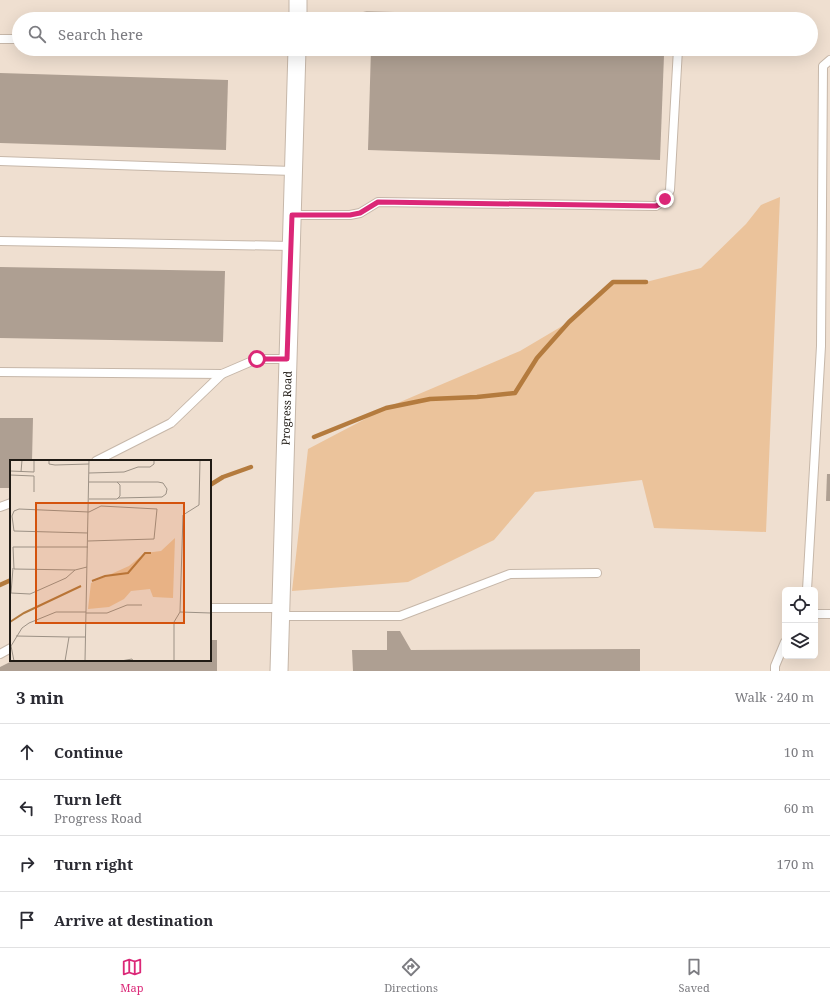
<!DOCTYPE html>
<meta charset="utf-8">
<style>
body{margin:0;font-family:"Noto Serif",serif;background:#f2f2f3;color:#2b2b33}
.controls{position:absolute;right:12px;bottom:12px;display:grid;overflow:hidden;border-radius:6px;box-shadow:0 4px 16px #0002}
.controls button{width:36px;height:36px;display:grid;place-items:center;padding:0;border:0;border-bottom:1px solid #e1e1e2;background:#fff;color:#2b2b33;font:20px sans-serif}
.stop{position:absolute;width:12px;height:12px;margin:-9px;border:3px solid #db2777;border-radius:50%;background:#fff}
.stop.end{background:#db2777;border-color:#fff;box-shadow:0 1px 4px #0008}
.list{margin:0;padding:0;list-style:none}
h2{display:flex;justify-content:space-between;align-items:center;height:52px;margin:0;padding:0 16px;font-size:17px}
h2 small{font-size:13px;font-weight:400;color:#7c7c81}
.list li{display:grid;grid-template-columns:26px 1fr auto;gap:12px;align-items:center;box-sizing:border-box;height:56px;padding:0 16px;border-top:1px solid #e1e1e2}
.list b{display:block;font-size:15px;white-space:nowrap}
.list p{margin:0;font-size:13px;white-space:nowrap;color:#7c7c81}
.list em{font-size:13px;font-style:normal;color:#7c7c81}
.icon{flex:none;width:22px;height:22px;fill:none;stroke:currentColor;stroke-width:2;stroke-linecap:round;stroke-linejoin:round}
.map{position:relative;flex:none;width:830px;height:671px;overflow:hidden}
.search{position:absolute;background:#fff;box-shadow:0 4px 16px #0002;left:12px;right:12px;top:12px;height:44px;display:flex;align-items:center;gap:10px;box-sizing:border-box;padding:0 14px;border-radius:22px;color:#7c7c81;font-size:15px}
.sheet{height:276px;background:#fff}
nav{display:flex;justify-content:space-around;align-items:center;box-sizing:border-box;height:56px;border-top:1px solid #e1e1e2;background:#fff;font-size:11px;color:#7c7c81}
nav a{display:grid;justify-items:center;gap:2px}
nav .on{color:#db2777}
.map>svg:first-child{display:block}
.green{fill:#ebc39b}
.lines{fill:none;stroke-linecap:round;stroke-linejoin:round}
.stream{stroke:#b47b3e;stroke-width:4.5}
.building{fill:#ae9f92}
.service-casing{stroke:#c6b7a9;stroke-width:10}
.minor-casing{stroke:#c6b7a9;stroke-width:19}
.service{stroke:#fff;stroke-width:8}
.minor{stroke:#fff;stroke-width:17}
.route{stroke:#db2777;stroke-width:5}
.labels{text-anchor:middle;stroke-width:3;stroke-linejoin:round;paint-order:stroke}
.street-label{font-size:11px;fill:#201b15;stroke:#efdfd0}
.inset-river{fill:none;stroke:#b47b3e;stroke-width:2}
.inset-road{fill:none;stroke:#9c9185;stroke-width:1}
.view{fill:#d4530d;fill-opacity:0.15;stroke:#d4530d;stroke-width:2}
.inset-edge{fill:none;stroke:#201b15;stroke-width:2}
</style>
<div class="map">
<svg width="830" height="671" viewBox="0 0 830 671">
<rect width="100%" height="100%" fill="#efdfd0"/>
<polygon class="green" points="780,197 766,532 654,528 642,480 535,492 494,540 408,582 292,591 308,449 386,408 520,351 569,322 613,282 646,282 701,268 746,224 761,205"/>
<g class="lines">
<g class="stream">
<polyline points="314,437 386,408 430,399 477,397 515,393 537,358 569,322 613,282 646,282"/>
<polyline points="210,485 223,477 251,467"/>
<polyline points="0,585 11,580"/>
</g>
</g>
<g class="building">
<polygon points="371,49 474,49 664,55 660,160 368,150"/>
<polygon points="0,73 228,80 226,150 0,143"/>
<polygon points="0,267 225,271 223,342 0,338"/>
<polygon points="0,418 33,418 32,461 11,461 11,488 0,488"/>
<polygon points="827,474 830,474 830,501 826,501"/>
<polygon points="387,631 400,631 411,650 640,649 640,671 353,671 352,650 387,650"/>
<polygon points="210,640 217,640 217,671 0,671 0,667 14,660 210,660"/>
</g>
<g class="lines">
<defs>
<g id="service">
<polyline points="357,19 367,16 449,19"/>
<polyline points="0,39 19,39"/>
<polyline points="0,161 293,171"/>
<path d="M 292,215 L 350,215 L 360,213 L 378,202 L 656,206 C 663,202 667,197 670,190 L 678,49"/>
<polyline points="0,241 291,246"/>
<polyline points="0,372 222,374 257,359 287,359"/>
<polyline points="96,461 171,423 222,374"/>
<polyline points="0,507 11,503"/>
<polyline points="807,590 821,346 823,66 830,60"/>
<polyline points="210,608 281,608"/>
<polyline points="815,614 830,614"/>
<polyline points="281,616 400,616 510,574 597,573"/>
<polyline points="0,654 11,648"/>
<polyline points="775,671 775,666 785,642"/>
</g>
<g id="minor">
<polyline points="298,19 298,0"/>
<path id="s1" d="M 279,671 L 297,49"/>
</g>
</defs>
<use href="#service" class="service-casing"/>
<use href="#minor" class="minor-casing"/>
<use href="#service" class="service"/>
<use href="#minor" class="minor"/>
</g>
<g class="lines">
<polyline class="route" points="257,359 287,359 292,215 350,215 360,213 378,202 656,206 660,204 665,199"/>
</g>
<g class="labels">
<g class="street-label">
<text dy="4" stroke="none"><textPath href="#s1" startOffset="263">Progress Road</textPath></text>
</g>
</g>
<g transform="translate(10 460)">
<rect width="201" height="201" fill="#efdfd0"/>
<path d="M 165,78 L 163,138 L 143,137 L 140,129 L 121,131 L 114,139 L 99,147 L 78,149 L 81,123 L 119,106 L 135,93 L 151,91 Z" fill="#ebc39b"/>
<path class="inset-river" d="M 82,121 L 95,116 L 118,113 L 135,93 L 141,93M 0,162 L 14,153 L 71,126"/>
<path class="inset-road" d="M 39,0 L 39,4 L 45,5 L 79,4M 190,0 L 189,45 L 173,55 L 170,152 L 201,153M 0,11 L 24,12 L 24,0M 11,12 L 12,0M 79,13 L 114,12 L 128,7 L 140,7 L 144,4 L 144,0M 0,15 L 24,16 L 24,32M 79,22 L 107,22 L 110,25 L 110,36 L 107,39 L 79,39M 107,22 L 148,22 L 153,23 L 157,29 L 156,34 L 152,37 L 108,38M 78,81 L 144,79 L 147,49 L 91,46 L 79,52 L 9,49 L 4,51 L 2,56 L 4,71 L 78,73M 77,107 L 65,110 L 4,109 L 3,87 L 78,87M 3,108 L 1,133 L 20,134 L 56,118 L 65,110M 76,153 L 97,153 L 117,145 L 132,145M 6,176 L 59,177M 4,201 L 1,186 L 12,168 L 19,163 L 46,152 L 76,152M 55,201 L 59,177 L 75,177M 75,201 L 79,0M 111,201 L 122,199 L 123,201M 164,201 L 164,162 L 170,152"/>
<path class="view" d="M 26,43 L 174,43 L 174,163 L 26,163 Z"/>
<rect width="201" height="201" class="inset-edge"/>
</g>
</svg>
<div class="controls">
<button><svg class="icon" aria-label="locate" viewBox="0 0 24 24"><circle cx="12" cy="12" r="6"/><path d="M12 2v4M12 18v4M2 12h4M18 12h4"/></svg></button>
<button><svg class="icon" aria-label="layers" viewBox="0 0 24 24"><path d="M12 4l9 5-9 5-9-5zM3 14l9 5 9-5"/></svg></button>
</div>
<div class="stop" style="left:257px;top:359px"></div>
<div class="stop end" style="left:665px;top:199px"></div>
<div class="search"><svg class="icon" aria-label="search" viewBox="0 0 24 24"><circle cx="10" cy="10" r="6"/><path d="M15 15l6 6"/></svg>Search here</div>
</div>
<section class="sheet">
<h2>3 min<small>Walk · 240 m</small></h2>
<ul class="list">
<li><svg class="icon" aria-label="ahead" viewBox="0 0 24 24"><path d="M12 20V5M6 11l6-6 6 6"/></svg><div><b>Continue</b></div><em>10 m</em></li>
<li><svg class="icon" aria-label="left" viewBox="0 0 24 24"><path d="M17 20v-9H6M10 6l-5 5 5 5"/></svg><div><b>Turn left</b><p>Progress Road</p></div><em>60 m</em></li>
<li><svg class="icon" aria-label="right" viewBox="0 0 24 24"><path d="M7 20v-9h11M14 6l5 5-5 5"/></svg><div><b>Turn right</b></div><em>170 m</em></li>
<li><svg class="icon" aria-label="arrive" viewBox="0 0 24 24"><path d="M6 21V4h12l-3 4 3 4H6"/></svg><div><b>Arrive at destination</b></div></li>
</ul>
</section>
<nav>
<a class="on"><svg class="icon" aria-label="map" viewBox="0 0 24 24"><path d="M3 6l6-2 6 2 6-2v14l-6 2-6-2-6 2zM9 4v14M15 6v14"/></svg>Map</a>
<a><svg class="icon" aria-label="directions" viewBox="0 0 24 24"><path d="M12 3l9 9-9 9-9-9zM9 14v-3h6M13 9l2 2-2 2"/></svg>Directions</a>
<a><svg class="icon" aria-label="saved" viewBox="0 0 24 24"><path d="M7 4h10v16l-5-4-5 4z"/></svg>Saved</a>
</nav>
